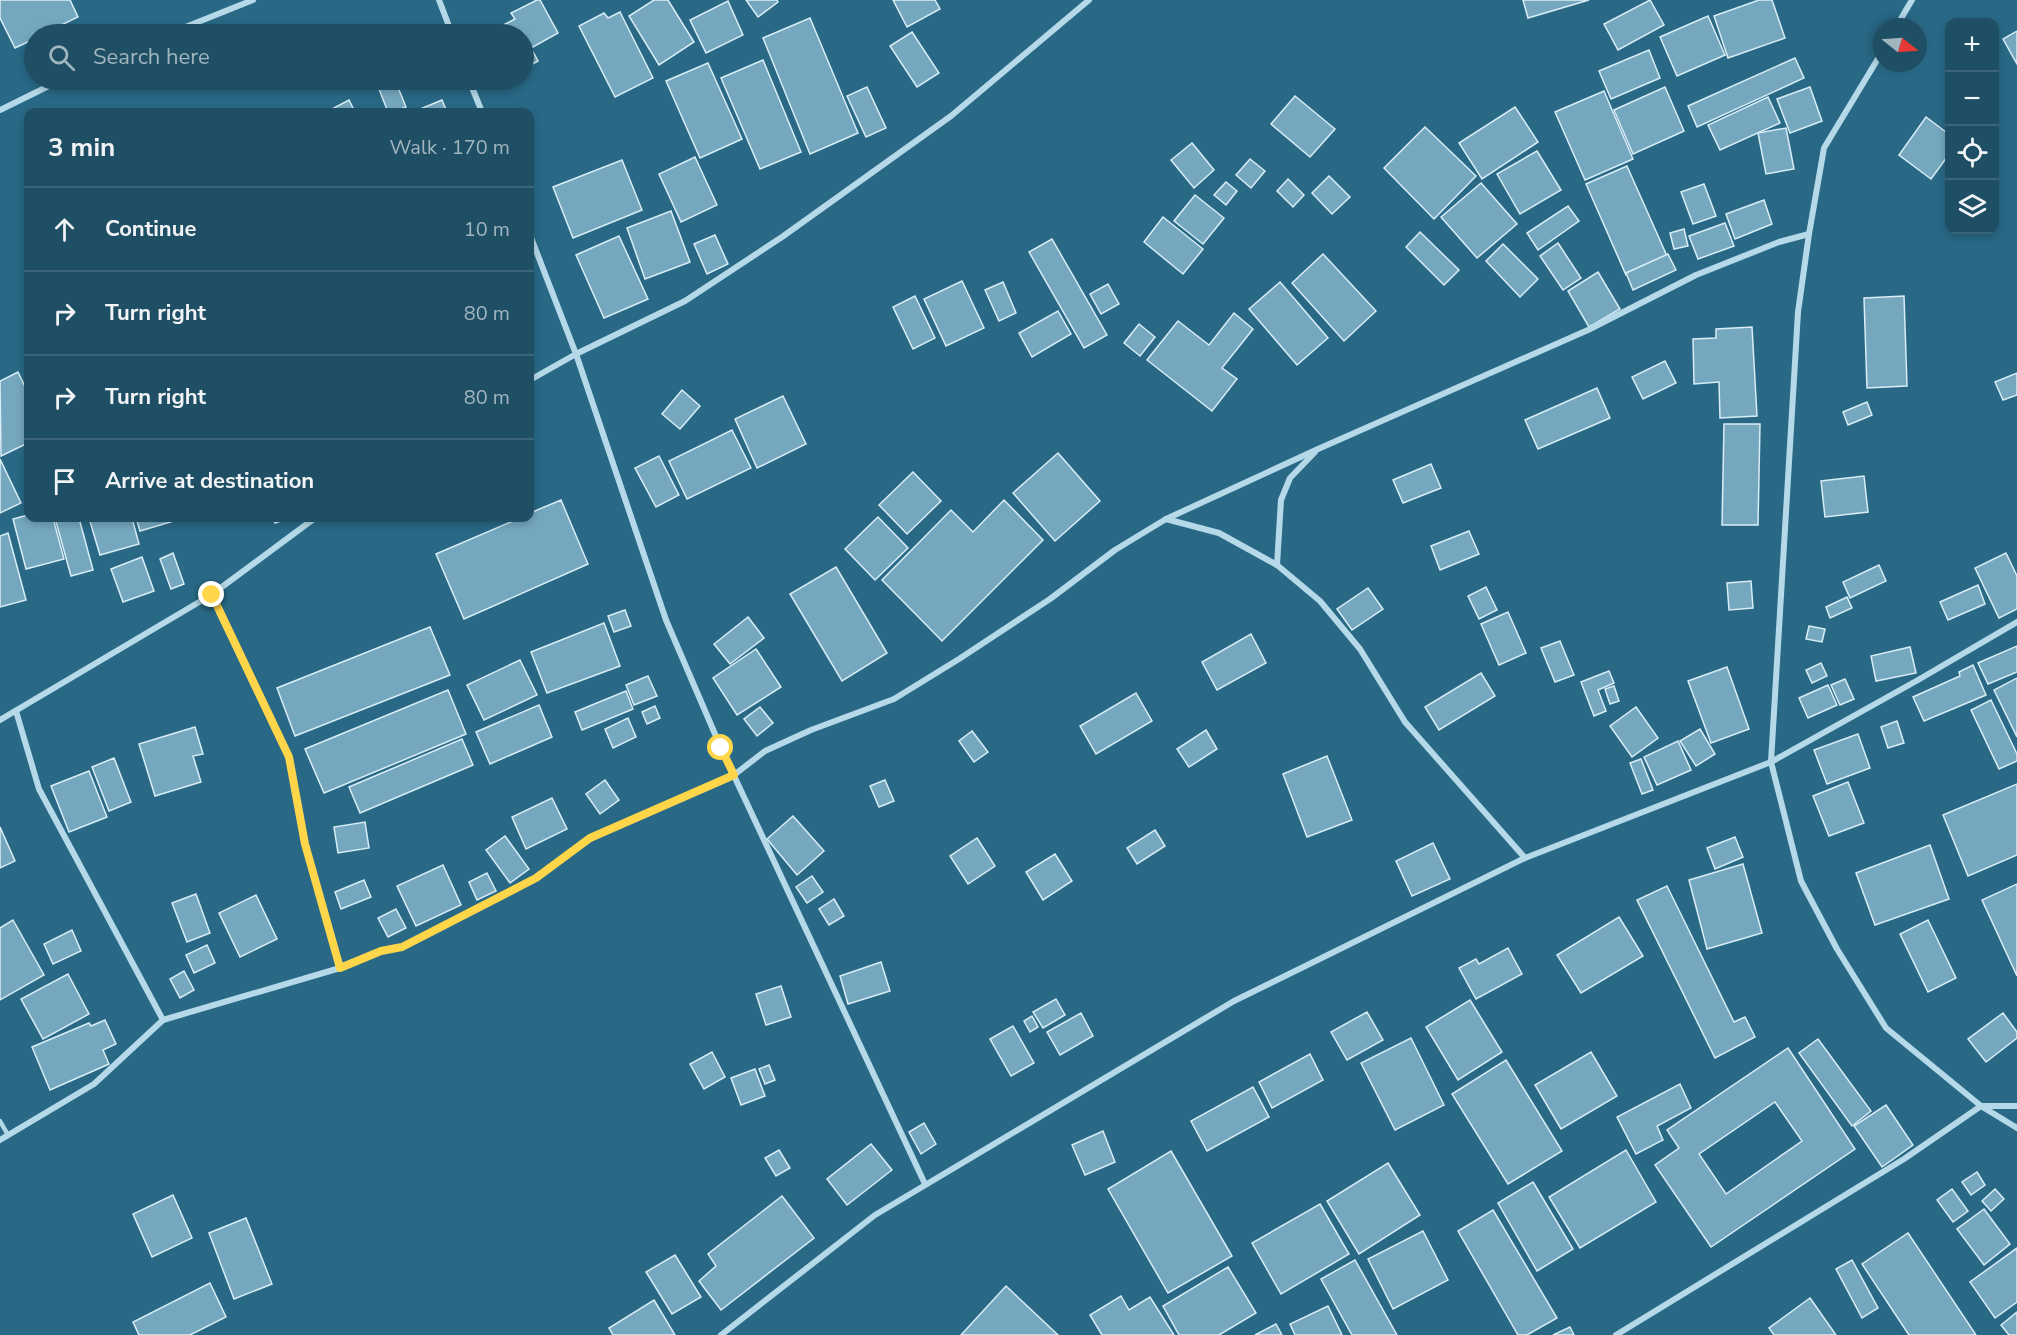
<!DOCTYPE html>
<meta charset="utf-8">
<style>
body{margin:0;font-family:"Nunito Sans",sans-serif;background:#27566a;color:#f1f3f6}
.controls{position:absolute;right:18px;top:18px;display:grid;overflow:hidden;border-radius:12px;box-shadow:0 3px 9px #0003}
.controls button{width:54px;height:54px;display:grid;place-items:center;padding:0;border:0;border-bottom:2px solid #3c6678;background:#1f4f64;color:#f1f3f6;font:30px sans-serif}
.compass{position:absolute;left:1873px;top:18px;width:54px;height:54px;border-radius:50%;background:#1f4f64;box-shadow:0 3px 9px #0003;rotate:107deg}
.stop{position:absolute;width:18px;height:18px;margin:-14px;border:4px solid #ffd54a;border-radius:50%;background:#fff}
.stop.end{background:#ffd54a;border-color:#fff;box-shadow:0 2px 6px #0008}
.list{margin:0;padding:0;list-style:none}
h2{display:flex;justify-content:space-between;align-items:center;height:78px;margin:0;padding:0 24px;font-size:26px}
h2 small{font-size:20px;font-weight:400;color:#a1b5bf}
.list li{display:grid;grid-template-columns:39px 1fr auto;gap:18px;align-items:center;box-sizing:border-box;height:84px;padding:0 24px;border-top:2px solid #3c6678}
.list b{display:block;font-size:22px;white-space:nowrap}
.list em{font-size:20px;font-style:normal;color:#a1b5bf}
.icon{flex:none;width:33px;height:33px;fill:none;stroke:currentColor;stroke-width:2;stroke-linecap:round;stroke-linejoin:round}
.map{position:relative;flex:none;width:2017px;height:1335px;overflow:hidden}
.search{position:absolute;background:#1f4f64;box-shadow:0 3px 9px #0003;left:24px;top:24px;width:510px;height:66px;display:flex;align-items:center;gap:15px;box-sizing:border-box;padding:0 21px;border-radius:33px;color:#a1b5bf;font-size:22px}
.panel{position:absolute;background:#1f4f64;box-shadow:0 3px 9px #0003;left:24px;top:108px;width:510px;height:414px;border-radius:12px}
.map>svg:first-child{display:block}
.building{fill:#75a8bf;stroke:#d8edf6;stroke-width:1.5;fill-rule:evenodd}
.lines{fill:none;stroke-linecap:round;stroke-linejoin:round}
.service{stroke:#b5d9e8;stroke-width:4.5}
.minor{stroke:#b5d9e8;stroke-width:6}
.route{stroke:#ffd54a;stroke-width:8}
</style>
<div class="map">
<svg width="2017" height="1335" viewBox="0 0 2017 1335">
<rect width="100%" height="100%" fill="#296986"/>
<g class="building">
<polygon points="0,0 70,0 78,17 43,34 34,34 34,39 15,48 0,18"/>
<polygon points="537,0 540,0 558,33 531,48 538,61 524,69 524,34 486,34 515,19 511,13"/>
<polygon points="654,0 668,0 694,42 659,65 629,16"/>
<polygon points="746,0 777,0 778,2 758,17"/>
<polygon points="893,0 935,0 940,9 907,27"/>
<polygon points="1523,0 1589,0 1528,18"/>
<polygon points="1650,0 1664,25 1618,50 1604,24"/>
<polygon points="1759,0 1772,0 1785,38 1728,58 1714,16"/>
<polygon points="728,1 743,35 706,53 690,20"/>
<polygon points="620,12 653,78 615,97 579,26 604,13 608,18"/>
<polygon points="1708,16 1725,55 1677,76 1660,37"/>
<polygon points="810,18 858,133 810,154 763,38"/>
<polygon points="2017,31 2017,64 2003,39"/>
<polygon points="912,32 939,73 917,87 890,46"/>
<polygon points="1649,50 1660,78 1611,99 1599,71"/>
<polygon points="1795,58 1804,78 1697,127 1688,106"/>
<polygon points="763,60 801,152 760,169 721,78"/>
<polygon points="708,63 742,139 700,158 666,81"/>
<polygon points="388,80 395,80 406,107 392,112 388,112 377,84"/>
<polygon points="867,87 886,128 866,137 847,96"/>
<polygon points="1665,87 1684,131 1633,154 1614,110"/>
<polygon points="1810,87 1822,121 1790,133 1777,99"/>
<polygon points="1604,91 1633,159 1585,180 1555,112"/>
<polygon points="1295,96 1335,129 1310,157 1271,124"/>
<polygon points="1768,97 1780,123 1720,150 1708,125"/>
<polygon points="349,100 355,112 331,112 330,110"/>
<polygon points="442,100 447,112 413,112"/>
<polygon points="1515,107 1538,142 1482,179 1459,143"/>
<polygon points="1926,117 1950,135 1950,153 1931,179 1899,155"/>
<polygon points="1425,127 1476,176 1434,219 1384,168"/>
<polygon points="1786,128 1794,169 1766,174 1758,133"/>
<polygon points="1192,143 1214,170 1194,188 1171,160"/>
<polygon points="1537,151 1561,190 1520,214 1497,174"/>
<polygon points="695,157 717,205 681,222 659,174"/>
<polygon points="1250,159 1265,171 1251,188 1236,175"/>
<polygon points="622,160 642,210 573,238 553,187"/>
<polygon points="1627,166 1667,256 1626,275 1586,184"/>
<polygon points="1329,176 1350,197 1332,214 1312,193"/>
<polygon points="1288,179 1304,195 1293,207 1277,191"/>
<polygon points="1226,182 1237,191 1226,205 1214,195"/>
<polygon points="1481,183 1517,224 1477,258 1441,217"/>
<polygon points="1704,184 1716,216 1693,224 1681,192"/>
<polygon points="1195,195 1224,218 1203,244 1174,221"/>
<polygon points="1764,200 1772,224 1735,239 1726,214"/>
<polygon points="1568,206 1579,221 1538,250 1527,233"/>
<polygon points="671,211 690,262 645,279 627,228"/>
<polygon points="1163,217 1203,249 1183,274 1144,242"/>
<polygon points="1725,223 1734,246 1698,259 1689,236"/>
<polygon points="1684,229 1688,246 1674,249 1670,233"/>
<polygon points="1420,232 1459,270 1444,285 1406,247"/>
<polygon points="715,235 728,264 707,274 694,244"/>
<polygon points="619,236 648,299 604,318 576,255"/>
<polygon points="1052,239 1107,335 1084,348 1029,252"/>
<polygon points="1558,243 1581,278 1563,290 1540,256"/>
<polygon points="1503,244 1538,279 1520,297 1486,261"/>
<polygon points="1323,254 1376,311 1344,341 1292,283"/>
<polygon points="1668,254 1676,270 1633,290 1626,273"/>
<polygon points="1598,272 1620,309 1589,327 1568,291"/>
<polygon points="962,281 984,328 946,346 924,299"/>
<polygon points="1003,282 1016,313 999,321 985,290"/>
<polygon points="1280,282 1328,338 1297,365 1249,309"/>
<polygon points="1108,284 1119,304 1101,314 1090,294"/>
<polygon points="915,296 935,338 913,349 893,307"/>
<polygon points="1904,296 1907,386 1867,388 1864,298"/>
<polygon points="1058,311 1071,334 1032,357 1019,333"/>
<polygon points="1234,313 1253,329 1222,368 1237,379 1212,411 1147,360 1178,321 1209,345"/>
<polygon points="1139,324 1155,337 1140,356 1124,343"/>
<polygon points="1752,327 1757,416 1720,418 1719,382 1694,384 1693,339 1716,338 1716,329"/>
<polygon points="1665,361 1676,383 1643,399 1632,377"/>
<polygon points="18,372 28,393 28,443 1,456 0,381"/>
<polygon points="2017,373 2017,395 2003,400 1995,382"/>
<polygon points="1597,388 1610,418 1538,449 1525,420"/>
<polygon points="682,390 700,406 680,429 662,414"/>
<polygon points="783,396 806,444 757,468 735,419"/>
<polygon points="1867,402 1872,415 1848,425 1843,412"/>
<polygon points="1724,424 1760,424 1758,525 1722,525"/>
<polygon points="732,430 751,468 687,499 669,461"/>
<polygon points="1058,453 1100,501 1055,541 1013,493"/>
<polygon points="659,456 679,495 656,507 635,468"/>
<polygon points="0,459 21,503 0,513"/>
<polygon points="1431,464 1441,488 1403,503 1393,480"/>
<polygon points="913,472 941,501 907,534 879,505"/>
<polygon points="1864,476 1868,512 1825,517 1821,481"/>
<polygon points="561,500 588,564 464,619 436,554 520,518 530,518 530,513"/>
<polygon points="1004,500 1043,540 942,641 882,580 951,510 973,532"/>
<polygon points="28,515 28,518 53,518 64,559 26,569 13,519"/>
<polygon points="878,517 908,548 875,580 845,549"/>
<polygon points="55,518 79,518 93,570 71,576"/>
<polygon points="89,518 132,518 139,544 100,555"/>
<polygon points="136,518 184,518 140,531"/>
<polygon points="273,518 291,518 275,523"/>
<polygon points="1469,531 1479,554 1440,570 1431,546"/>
<polygon points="8,533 26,600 0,607 0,536"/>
<polygon points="173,553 184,584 171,589 160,559"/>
<polygon points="2006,553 2017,576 2017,609 1999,618 1975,568"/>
<polygon points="142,557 154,591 123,602 111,569"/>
<polygon points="1879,565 1886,581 1850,598 1843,582"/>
<polygon points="836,567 887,653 842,681 790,594"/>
<polygon points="1751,581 1753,608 1729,610 1727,583"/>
<polygon points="1978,585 1985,604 1948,620 1940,602"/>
<polygon points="1486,587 1497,610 1479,619 1468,596"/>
<polygon points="1368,588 1383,609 1352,630 1337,609"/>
<polygon points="1847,597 1852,608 1830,618 1826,607"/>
<polygon points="625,610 631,626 614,632 608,616"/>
<polygon points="1508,612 1526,653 1499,665 1481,624"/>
<polygon points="748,617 764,638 730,664 714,644"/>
<polygon points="604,623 620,666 547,693 531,652"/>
<polygon points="1809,626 1825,629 1822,642 1806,639"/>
<polygon points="430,627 450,675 295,736 277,688"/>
<polygon points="1251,634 1266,663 1217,690 1202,662"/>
<polygon points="1560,641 1574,675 1555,682 1541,648"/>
<polygon points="2017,646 2017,672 1988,684 1978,663"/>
<polygon points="1910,647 1916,673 1876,681 1871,656"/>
<polygon points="756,649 781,687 737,715 713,678"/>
<polygon points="520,660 537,695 484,720 467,685"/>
<polygon points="1821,663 1827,676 1812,683 1806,670"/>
<polygon points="1973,665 1986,695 1924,721 1913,697 1960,676 1959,672"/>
<polygon points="1727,667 1749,729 1711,743 1688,681"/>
<polygon points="1609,671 1614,683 1598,690 1606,711 1594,716 1581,682"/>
<polygon points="1481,673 1495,696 1439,730 1425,707"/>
<polygon points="648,676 657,696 634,705 626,685"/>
<polygon points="2017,678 2017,737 1994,690"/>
<polygon points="1845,679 1854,699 1840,705 1831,685"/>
<polygon points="1828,685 1837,705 1808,718 1799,698"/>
<polygon points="1614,686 1619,701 1610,704 1605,689"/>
<polygon points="448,690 466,734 324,793 305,749"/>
<polygon points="626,691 633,709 582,730 575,712"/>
<polygon points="1136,693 1152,721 1096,754 1080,726"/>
<polygon points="1991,700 2017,754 2017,761 1999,769 1971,710"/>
<polygon points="539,705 552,737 490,764 476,732"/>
<polygon points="655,706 660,718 647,724 642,712"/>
<polygon points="760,707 773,723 757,736 744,719"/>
<polygon points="1636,707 1658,738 1632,757 1610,726"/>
<polygon points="628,718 636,737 613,748 605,729"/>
<polygon points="1897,721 1904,743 1888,748 1881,727"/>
<polygon points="195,727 203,754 193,756 201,782 155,796 139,744"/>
<polygon points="1700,729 1715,754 1696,766 1680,741"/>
<polygon points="1206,730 1217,749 1189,767 1177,749"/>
<polygon points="972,731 988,752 974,762 959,741"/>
<polygon points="1858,734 1870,768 1827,784 1814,750"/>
<polygon points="462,739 473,765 360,813 349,787"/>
<polygon points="1678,741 1691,770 1657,785 1644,757"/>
<polygon points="1327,756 1352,820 1307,837 1283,774"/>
<polygon points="114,758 131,802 109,811 92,767"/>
<polygon points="1641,759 1653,790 1642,794 1630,763"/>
<polygon points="89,771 107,817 69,832 51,786"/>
<polygon points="605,780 619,800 600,814 586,794"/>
<polygon points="885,780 894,801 879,807 870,786"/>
<polygon points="1848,782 1864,823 1829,836 1813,796"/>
<polygon points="2017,784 2017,855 1968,876 1943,815"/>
<polygon points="552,798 567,829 526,849 512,817"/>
<polygon points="793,816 824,851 797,875 767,839"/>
<polygon points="365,822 369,848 338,853 334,827"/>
<polygon points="0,827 15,861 0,868"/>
<polygon points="1155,830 1165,846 1137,864 1127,848"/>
<polygon points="505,836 529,869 510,883 486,850"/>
<polygon points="1735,837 1743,857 1715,869 1707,848"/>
<polygon points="977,838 995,866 968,884 950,856"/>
<polygon points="1433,843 1450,879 1412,896 1396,861"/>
<polygon points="1930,845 1949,899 1875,925 1856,873"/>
<polygon points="1055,854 1072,881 1043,900 1026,872"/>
<polygon points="1743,864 1762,933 1707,949 1689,880"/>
<polygon points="443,865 461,905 416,926 397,886"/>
<polygon points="487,873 496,891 477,900 469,882"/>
<polygon points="812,876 823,892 807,903 796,887"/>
<polygon points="364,880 371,897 341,909 335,892"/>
<polygon points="2017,884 2017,976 1982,900"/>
<polygon points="1667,886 1734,1022 1745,1017 1755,1037 1715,1058 1637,900"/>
<polygon points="196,894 210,933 187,942 172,903"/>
<polygon points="256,895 277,939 240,957 219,913"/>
<polygon points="834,899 844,916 829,925 819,909"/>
<polygon points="396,909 406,928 388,937 378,918"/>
<polygon points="1619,917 1643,956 1581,993 1557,955"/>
<polygon points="13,920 44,975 0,1000 0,928"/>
<polygon points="1928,920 1956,978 1928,992 1900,934"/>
<polygon points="72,930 81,951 53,964 44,944"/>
<polygon points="207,945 215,963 194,973 186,955"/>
<polygon points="1508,948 1522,974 1476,999 1459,968 1476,959 1479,964"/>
<polygon points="881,962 890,991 848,1004 840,976"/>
<polygon points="184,971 194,990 180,998 170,979"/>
<polygon points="68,974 89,1014 43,1039 21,999"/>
<polygon points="781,986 791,1017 766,1025 756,994"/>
<polygon points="1056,999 1065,1015 1043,1028 1033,1012"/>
<polygon points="1470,1000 1502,1052 1458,1080 1426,1027"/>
<polygon points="1367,1012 1383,1040 1347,1060 1331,1032"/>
<polygon points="1081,1013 1093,1036 1060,1055 1047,1032"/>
<polygon points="2003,1013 2017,1032 2017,1038 1986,1062 1968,1039"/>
<polygon points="1032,1016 1038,1027 1030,1032 1024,1021"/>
<polygon points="105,1020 116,1044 103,1050 109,1064 50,1090 32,1047 89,1023 91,1026"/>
<polygon points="1013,1026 1034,1063 1011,1076 990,1039"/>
<polygon points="1411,1038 1444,1105 1395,1130 1361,1063"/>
<polygon points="1818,1039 1871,1111 1852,1126 1799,1053"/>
<path d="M 1788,1048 L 1855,1149 L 1711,1247 L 1655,1165 L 1679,1148 L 1667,1130 ZM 1775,1102 L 1802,1141 L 1726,1194 L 1699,1154 Z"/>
<polygon points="712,1052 725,1077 704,1089 690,1064"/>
<polygon points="1591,1052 1617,1096 1561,1129 1535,1085"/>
<polygon points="1310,1054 1323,1080 1272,1108 1259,1082"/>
<polygon points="1506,1060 1562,1151 1508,1184 1452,1094"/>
<polygon points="769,1065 775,1080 765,1084 759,1069"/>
<polygon points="755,1069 765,1096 741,1105 731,1078"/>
<polygon points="1680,1084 1691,1108 1657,1126 1663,1140 1636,1154 1617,1117"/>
<polygon points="1253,1087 1269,1117 1207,1151 1191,1121"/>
<polygon points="1886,1105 1913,1145 1882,1167 1854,1126"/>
<polygon points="924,1123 936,1144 921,1154 909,1132"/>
<polygon points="1103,1131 1115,1162 1085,1175 1072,1145"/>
<polygon points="871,1144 892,1170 847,1205 827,1179"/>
<polygon points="779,1150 790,1168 776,1176 765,1158"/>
<polygon points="1626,1150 1656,1202 1580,1248 1549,1197"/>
<polygon points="1171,1151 1232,1256 1168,1293 1108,1189"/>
<polygon points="1388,1163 1420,1215 1359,1254 1327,1201"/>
<polygon points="1977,1172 1985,1185 1971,1195 1962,1182"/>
<polygon points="1533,1182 1573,1249 1537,1271 1498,1203"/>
<polygon points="1952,1189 1968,1211 1953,1222 1937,1200"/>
<polygon points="1995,1189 2004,1199 1991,1211 1982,1201"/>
<polygon points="173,1195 192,1238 152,1257 133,1214"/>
<polygon points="782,1196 814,1238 721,1310 699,1281 716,1266 708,1254"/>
<polygon points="1320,1204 1349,1254 1281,1294 1252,1243"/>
<polygon points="1984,1209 2010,1244 1984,1265 1957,1229"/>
<polygon points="1493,1210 1557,1318 1527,1335 1518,1335 1458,1231"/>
<polygon points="246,1218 272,1284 234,1299 209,1233"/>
<polygon points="1423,1231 1448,1280 1393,1309 1368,1259"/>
<polygon points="1908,1233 1976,1335 1909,1335 1862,1264"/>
<polygon points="2017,1248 2017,1302 1995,1318 1970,1282"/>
<polygon points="675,1255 701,1297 672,1314 646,1272"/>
<polygon points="1355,1260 1397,1335 1352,1335 1321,1279"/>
<polygon points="1852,1260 1878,1308 1862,1318 1836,1269"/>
<polygon points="1228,1267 1256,1313 1219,1335 1179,1335 1163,1306"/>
<polygon points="210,1283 226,1317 190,1335 139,1335 133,1322"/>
<polygon points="1006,1286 1058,1335 961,1335"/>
<polygon points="1121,1296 1129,1310 1150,1297 1174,1335 1102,1335 1090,1315"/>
<polygon points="1810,1298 1836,1335 1774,1335 1769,1328"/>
<polygon points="654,1300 675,1335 613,1335 609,1328"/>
<polygon points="1328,1306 1342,1335 1295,1335 1290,1324"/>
<polygon points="2017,1312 2017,1335 2009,1335 2001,1325"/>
<polygon points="1276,1324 1282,1335 1255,1335"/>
<polygon points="1570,1327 1574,1335 1553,1335"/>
</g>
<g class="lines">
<polyline class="service" points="0,1121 8,1135"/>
<g class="minor">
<polyline points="439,0 452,34"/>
<polyline points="1896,27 1912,0"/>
<polyline points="168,34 253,0"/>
<polyline points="1882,52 1824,148 1809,234 1798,312 1771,762 1801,881 1837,949 1886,1028 1981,1106 2017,1128"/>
<polyline points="469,80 482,112"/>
<polyline points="0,110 61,80"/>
<polyline points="530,235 576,354 666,620 721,748 925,1184"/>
<polyline points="530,380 576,354 685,301 782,237 951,116 1089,0"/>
<polyline points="1166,519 1318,449 1588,330 1696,275 1779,242 1809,234"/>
<polyline points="1277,565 1281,500 1290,478 1315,452"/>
<polyline points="211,595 289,757 305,844 340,968 381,951 402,947 536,878 590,838 734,775 765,751 811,730 894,699 959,659 1050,599 1115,550 1166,519 1219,533 1277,565 1320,601 1360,649 1405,722 1525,858"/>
<polyline points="16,711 39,789 163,1020"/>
<polyline points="0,720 211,595 315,518"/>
<polyline points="0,1140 94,1084 163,1020 340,968"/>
<polyline points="721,1335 875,1215 1234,1001 1525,858 1771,762 1918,680 2017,622"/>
<polyline points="1616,1335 1904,1159 1981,1106 2017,1106"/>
</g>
</g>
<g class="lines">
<polyline class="route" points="212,595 289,757 305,844 340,968 381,951 402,947 536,878 590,838 734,775 721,748"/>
</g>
</svg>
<div class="controls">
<button>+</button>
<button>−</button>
<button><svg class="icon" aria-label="locate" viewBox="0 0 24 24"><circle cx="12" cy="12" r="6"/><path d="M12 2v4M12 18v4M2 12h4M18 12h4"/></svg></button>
<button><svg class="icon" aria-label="layers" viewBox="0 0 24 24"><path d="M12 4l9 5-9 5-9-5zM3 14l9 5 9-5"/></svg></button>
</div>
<svg class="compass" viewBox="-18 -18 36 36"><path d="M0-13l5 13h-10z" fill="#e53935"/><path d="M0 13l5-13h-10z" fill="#a1b5bf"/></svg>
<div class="stop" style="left:721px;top:748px"></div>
<div class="stop end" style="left:212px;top:595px"></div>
<div class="search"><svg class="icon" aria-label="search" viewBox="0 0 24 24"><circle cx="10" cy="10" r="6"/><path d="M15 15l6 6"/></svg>Search here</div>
<section class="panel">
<h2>3 min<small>Walk · 170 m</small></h2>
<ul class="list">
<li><svg class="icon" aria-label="ahead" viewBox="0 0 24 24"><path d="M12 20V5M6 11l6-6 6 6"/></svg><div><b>Continue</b></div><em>10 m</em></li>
<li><svg class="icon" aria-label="right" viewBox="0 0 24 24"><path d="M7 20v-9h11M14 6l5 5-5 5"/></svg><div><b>Turn right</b></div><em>80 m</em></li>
<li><svg class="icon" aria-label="right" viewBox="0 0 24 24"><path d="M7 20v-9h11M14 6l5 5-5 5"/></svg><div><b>Turn right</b></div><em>80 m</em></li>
<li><svg class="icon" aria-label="arrive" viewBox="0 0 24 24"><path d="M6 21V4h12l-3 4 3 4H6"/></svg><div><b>Arrive at destination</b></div></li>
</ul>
</section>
</div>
